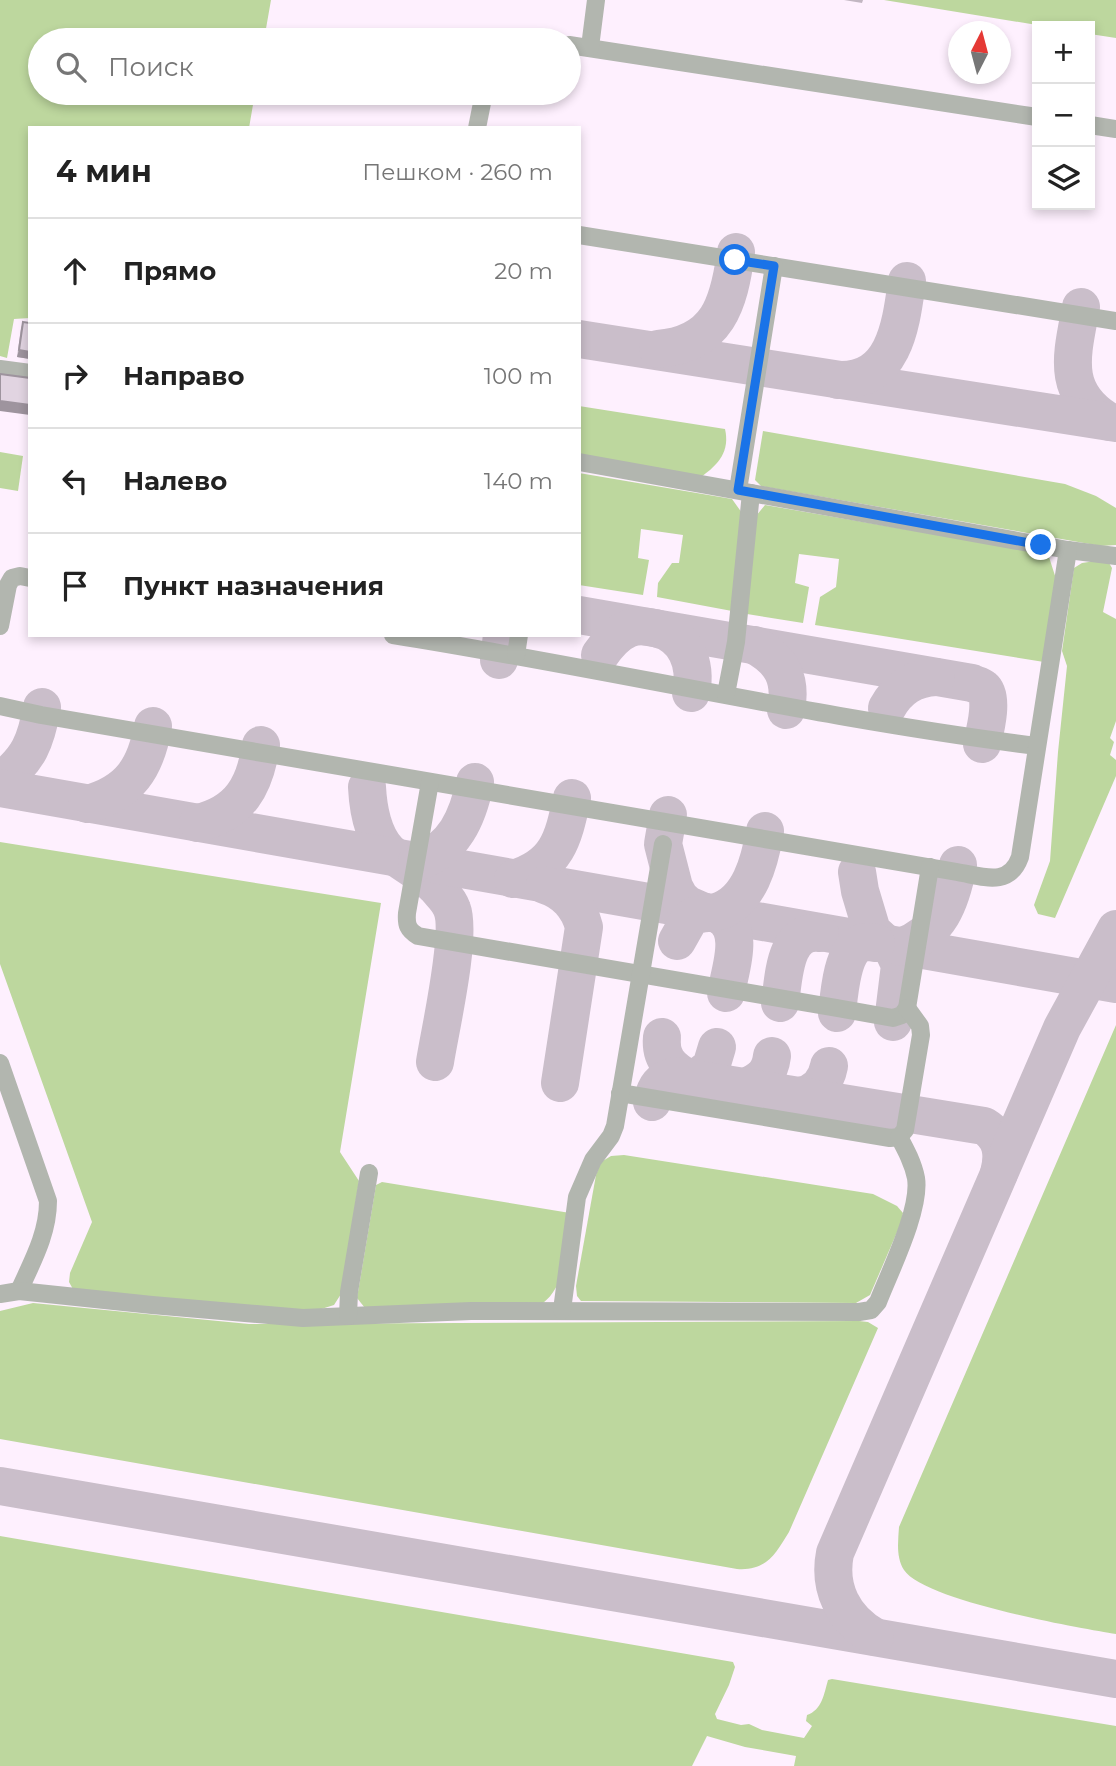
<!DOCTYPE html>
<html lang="ru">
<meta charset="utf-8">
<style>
body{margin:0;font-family:Montserrat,sans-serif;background:#f2f2f2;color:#222}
.controls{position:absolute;right:21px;top:21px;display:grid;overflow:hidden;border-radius:0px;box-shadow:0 4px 10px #0003}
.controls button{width:63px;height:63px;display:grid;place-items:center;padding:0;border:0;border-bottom:2px solid #e0e0e0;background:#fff;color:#222;font:35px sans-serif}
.compass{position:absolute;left:948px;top:21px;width:63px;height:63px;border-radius:50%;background:#fff;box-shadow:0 4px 10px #0003;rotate:6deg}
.stop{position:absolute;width:21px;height:21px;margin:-16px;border:5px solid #1a73e8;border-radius:50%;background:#fff}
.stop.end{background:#1a73e8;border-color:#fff;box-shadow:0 2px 7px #0008}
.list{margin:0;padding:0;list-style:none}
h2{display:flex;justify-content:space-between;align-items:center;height:91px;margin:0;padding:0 28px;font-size:30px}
h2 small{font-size:23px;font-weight:400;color:#767676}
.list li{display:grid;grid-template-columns:46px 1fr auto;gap:21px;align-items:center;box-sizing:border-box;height:105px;padding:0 28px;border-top:2px solid #e0e0e0}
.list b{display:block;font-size:26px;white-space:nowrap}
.list em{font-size:23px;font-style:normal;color:#767676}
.icon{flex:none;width:38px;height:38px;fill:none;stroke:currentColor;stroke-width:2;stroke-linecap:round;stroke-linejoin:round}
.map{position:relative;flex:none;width:1116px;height:1766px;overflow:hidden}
.search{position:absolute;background:#fff;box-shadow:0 4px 10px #0003;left:28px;top:28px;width:553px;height:77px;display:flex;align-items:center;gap:18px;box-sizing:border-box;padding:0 24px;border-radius:38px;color:#767676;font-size:26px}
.panel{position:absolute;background:#fff;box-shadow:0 4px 10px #0003;left:28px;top:126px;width:553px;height:511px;border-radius:0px}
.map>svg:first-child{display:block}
.green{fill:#bdd79e}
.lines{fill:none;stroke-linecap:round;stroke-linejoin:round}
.taxiway{stroke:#cabeca;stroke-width:38}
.minor{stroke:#b2b6af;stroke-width:18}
.wall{fill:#c2b6c2}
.shaded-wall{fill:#9e949e}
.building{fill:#e1d4e1;stroke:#9e949e;stroke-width:2}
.route{stroke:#1a73e8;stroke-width:9}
</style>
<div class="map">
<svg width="1116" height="1766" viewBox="0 0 1116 1766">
<rect width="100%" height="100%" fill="#fef0fe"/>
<g class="green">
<polygon points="0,0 271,0 264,40 40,40 40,93 255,93 249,128 30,128 30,318 14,319 7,358 0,356"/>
<polygon points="884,0 1116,0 1116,38 1090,34 1090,26 1043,26"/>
<path d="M 579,406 L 725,429 C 730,451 719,464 701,477 L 579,456 Z"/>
<polygon points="763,431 1065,484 1096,496 1116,508 1116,545 1101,546 761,486 755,480"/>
<polygon points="0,452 23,456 18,491 0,488"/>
<polygon points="579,473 732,499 742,513 732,611 657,597 658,583 672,563 679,563 683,535 641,529 638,558 649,560 643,595 579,585"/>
<polygon points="765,505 1048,554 1058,585 1044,662 815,625 820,597 836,587 839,559 799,554 795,583 809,587 803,623 747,614 756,516"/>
<polygon points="1095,561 1109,563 1112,568 1103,612 1116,619 1116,721 1110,738 1114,742 1110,755 1116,760 1116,776 1055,918 1038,914 1034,905 1050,861 1058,752 1067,666 1062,651 1074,568 1082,563"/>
<polygon points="0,842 381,903 340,1152 359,1181 341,1294 334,1305 315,1311 74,1291 69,1282 70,1273 92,1222 0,964"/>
<path d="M 1116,1025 L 1116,1634 C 1077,1628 923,1600 904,1570 C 896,1557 898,1542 899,1527 Z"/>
<polygon points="624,1155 873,1194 897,1206 903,1213 901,1223 870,1295 856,1303 581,1301 577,1296 576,1286 596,1175 601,1162 611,1156"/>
<path d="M 382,1182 L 570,1213 C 566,1242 568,1284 543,1303 L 365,1308 L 357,1298 L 376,1185 Z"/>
<path d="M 33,1303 L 249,1324 L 859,1321 L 868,1322 L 878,1328 L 789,1532 C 775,1555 766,1571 737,1569 L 0,1439 L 0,1311 Z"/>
<path d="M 0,1536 L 733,1662 L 735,1667 L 729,1685 L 715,1714 L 717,1719 L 741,1725 L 749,1724 L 762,1730 L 804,1738 L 812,1726 L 806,1721 L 807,1715 C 822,1710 824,1694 828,1680 L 832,1679 L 1116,1726 L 1116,1766 L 794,1766 L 796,1756 L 745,1747 L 707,1736 L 692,1766 L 0,1766 Z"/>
</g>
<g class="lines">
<g class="taxiway">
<path d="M 1081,307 C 1072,355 1060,393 1110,422"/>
<polyline points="579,339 1116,423"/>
<path d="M 658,349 C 718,344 729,304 736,252"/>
<path d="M 838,380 C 895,382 901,324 907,281"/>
<path d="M 579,615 L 972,683 C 975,685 980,685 983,688 C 994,697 985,731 982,744"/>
<path d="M 754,645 C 782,660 792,679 786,710"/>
<path d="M 600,655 C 607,645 615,634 628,629 C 637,625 646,626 655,628 C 686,635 697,664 691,693"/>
<polyline points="499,660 502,635"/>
<path d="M 887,708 C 898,688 914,678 936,677"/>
<path d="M 0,781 C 29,760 36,741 42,707"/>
<path d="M 367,787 C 368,808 373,837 389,852 C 404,865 422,872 436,887 C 442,894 449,900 452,909 C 462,935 440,1030 435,1062"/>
<polyline points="0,788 1116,984"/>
<path d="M 87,804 C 130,793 146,767 153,726"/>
<polyline points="668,815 663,844 674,887 680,898 688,905 704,912"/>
<path d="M 198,823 C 240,813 255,786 261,745"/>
<path d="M 417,862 C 454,850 468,817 475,782"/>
<polyline points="857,872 860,891 872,931 893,950 900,965 893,1022"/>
<path d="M 513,879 C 557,866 563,840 572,798"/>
<path d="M 545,885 C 565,891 579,907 584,927 L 560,1083"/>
<path d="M 719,915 C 746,929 730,970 726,993"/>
<path d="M 677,941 L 690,918 C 699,912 707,914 716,912 C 750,903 760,860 765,831"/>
<path d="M 901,947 C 940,933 951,902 958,865"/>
<path d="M 780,1003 C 784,977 784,929 820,933"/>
<path d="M 837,1013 C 839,995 842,952 859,944 C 864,941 871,942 876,943"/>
<path d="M 662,1037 C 660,1058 670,1068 688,1078"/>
<path d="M 746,1087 C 762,1080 770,1073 772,1056"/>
<polyline points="707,1094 704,1085 695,1079 711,1067 717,1047"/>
<path d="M 800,1096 C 816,1093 826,1082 829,1066"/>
<path d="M 652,1102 C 655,1087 660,1079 676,1076 L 984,1126 C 1002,1137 1004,1154 999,1173"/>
<polyline points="0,1486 1116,1679"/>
<path d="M 875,1637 C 843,1619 828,1588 835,1553 L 1062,1028 L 1116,929"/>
</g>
<g class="minor">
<polyline points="500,40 503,38 528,40"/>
<polyline points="569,45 1037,117"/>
<polyline points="590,47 596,0"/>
<polyline points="1090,125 1116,129"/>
<polyline points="477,128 484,93"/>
<polyline points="579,235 1116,321"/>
<polyline points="0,369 30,373"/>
<polyline points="579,462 1068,550 1116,556"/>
<polyline points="738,490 774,266"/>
<polyline points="0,626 8,585 12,578 20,576 30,578"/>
<path d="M 393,635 C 608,669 821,719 1037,746"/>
<polyline points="516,655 519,635"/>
<polyline points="726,694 736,642 751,493"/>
<path d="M 0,706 L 41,715 L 957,872 C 982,876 1009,888 1020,857 L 1068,550"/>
<path d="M 430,782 L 407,913 C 406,925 408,930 418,936 L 837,1008 L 893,1018 L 902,1015 L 907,1008 L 930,867"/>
<path d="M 0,1063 L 48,1201 C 48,1234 32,1262 19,1291"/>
<polyline points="620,1093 890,1138 899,1137 905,1130 921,1035 920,1026 907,1008"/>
<path d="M 0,1294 L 19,1291 L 152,1305 L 303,1318 L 471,1311 L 859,1312 L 871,1310 L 878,1302 C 890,1271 921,1209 916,1178 C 913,1163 906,1150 899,1137"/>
<polyline points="562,1310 577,1197 593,1160 611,1136 615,1126 663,844"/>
<polyline points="348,1316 349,1292 369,1173"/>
</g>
</g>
<g class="wall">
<polygon points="844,0 863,0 862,3"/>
<polygon points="23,322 30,323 30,359 17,357 21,328"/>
</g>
<g class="shaded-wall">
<polygon points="19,350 30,352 30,359 17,357"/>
<polygon points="0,401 30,405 30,415 0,411"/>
</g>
<g class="building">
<polygon points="23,322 30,323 30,352 19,350"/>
<polygon points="0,374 30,378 30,405 0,401"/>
</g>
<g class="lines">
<polyline class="route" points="735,260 774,266 738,490 1041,545"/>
</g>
</svg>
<div class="controls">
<button>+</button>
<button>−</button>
<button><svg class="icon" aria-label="layers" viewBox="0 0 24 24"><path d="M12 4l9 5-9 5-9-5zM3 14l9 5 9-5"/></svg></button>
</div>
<svg class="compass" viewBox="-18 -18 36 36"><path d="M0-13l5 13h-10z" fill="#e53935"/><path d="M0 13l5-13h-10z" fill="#767676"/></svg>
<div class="stop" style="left:735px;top:260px"></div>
<div class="stop end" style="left:1041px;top:545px"></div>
<div class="search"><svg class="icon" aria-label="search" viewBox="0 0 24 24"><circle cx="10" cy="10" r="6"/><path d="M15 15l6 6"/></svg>Поиск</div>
<section class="panel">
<h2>4 мин<small>Пешком · 260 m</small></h2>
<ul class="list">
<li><svg class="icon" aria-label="ahead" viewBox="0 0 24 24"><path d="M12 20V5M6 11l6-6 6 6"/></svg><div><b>Прямо</b></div><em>20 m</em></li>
<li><svg class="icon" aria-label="right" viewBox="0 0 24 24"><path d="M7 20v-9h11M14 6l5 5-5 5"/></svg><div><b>Направо</b></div><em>100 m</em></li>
<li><svg class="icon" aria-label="left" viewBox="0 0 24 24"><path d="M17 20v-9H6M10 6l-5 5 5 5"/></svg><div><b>Налево</b></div><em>140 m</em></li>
<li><svg class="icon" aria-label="arrive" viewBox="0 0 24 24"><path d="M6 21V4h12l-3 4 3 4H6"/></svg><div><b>Пункт назначения</b></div></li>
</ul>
</section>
</div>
